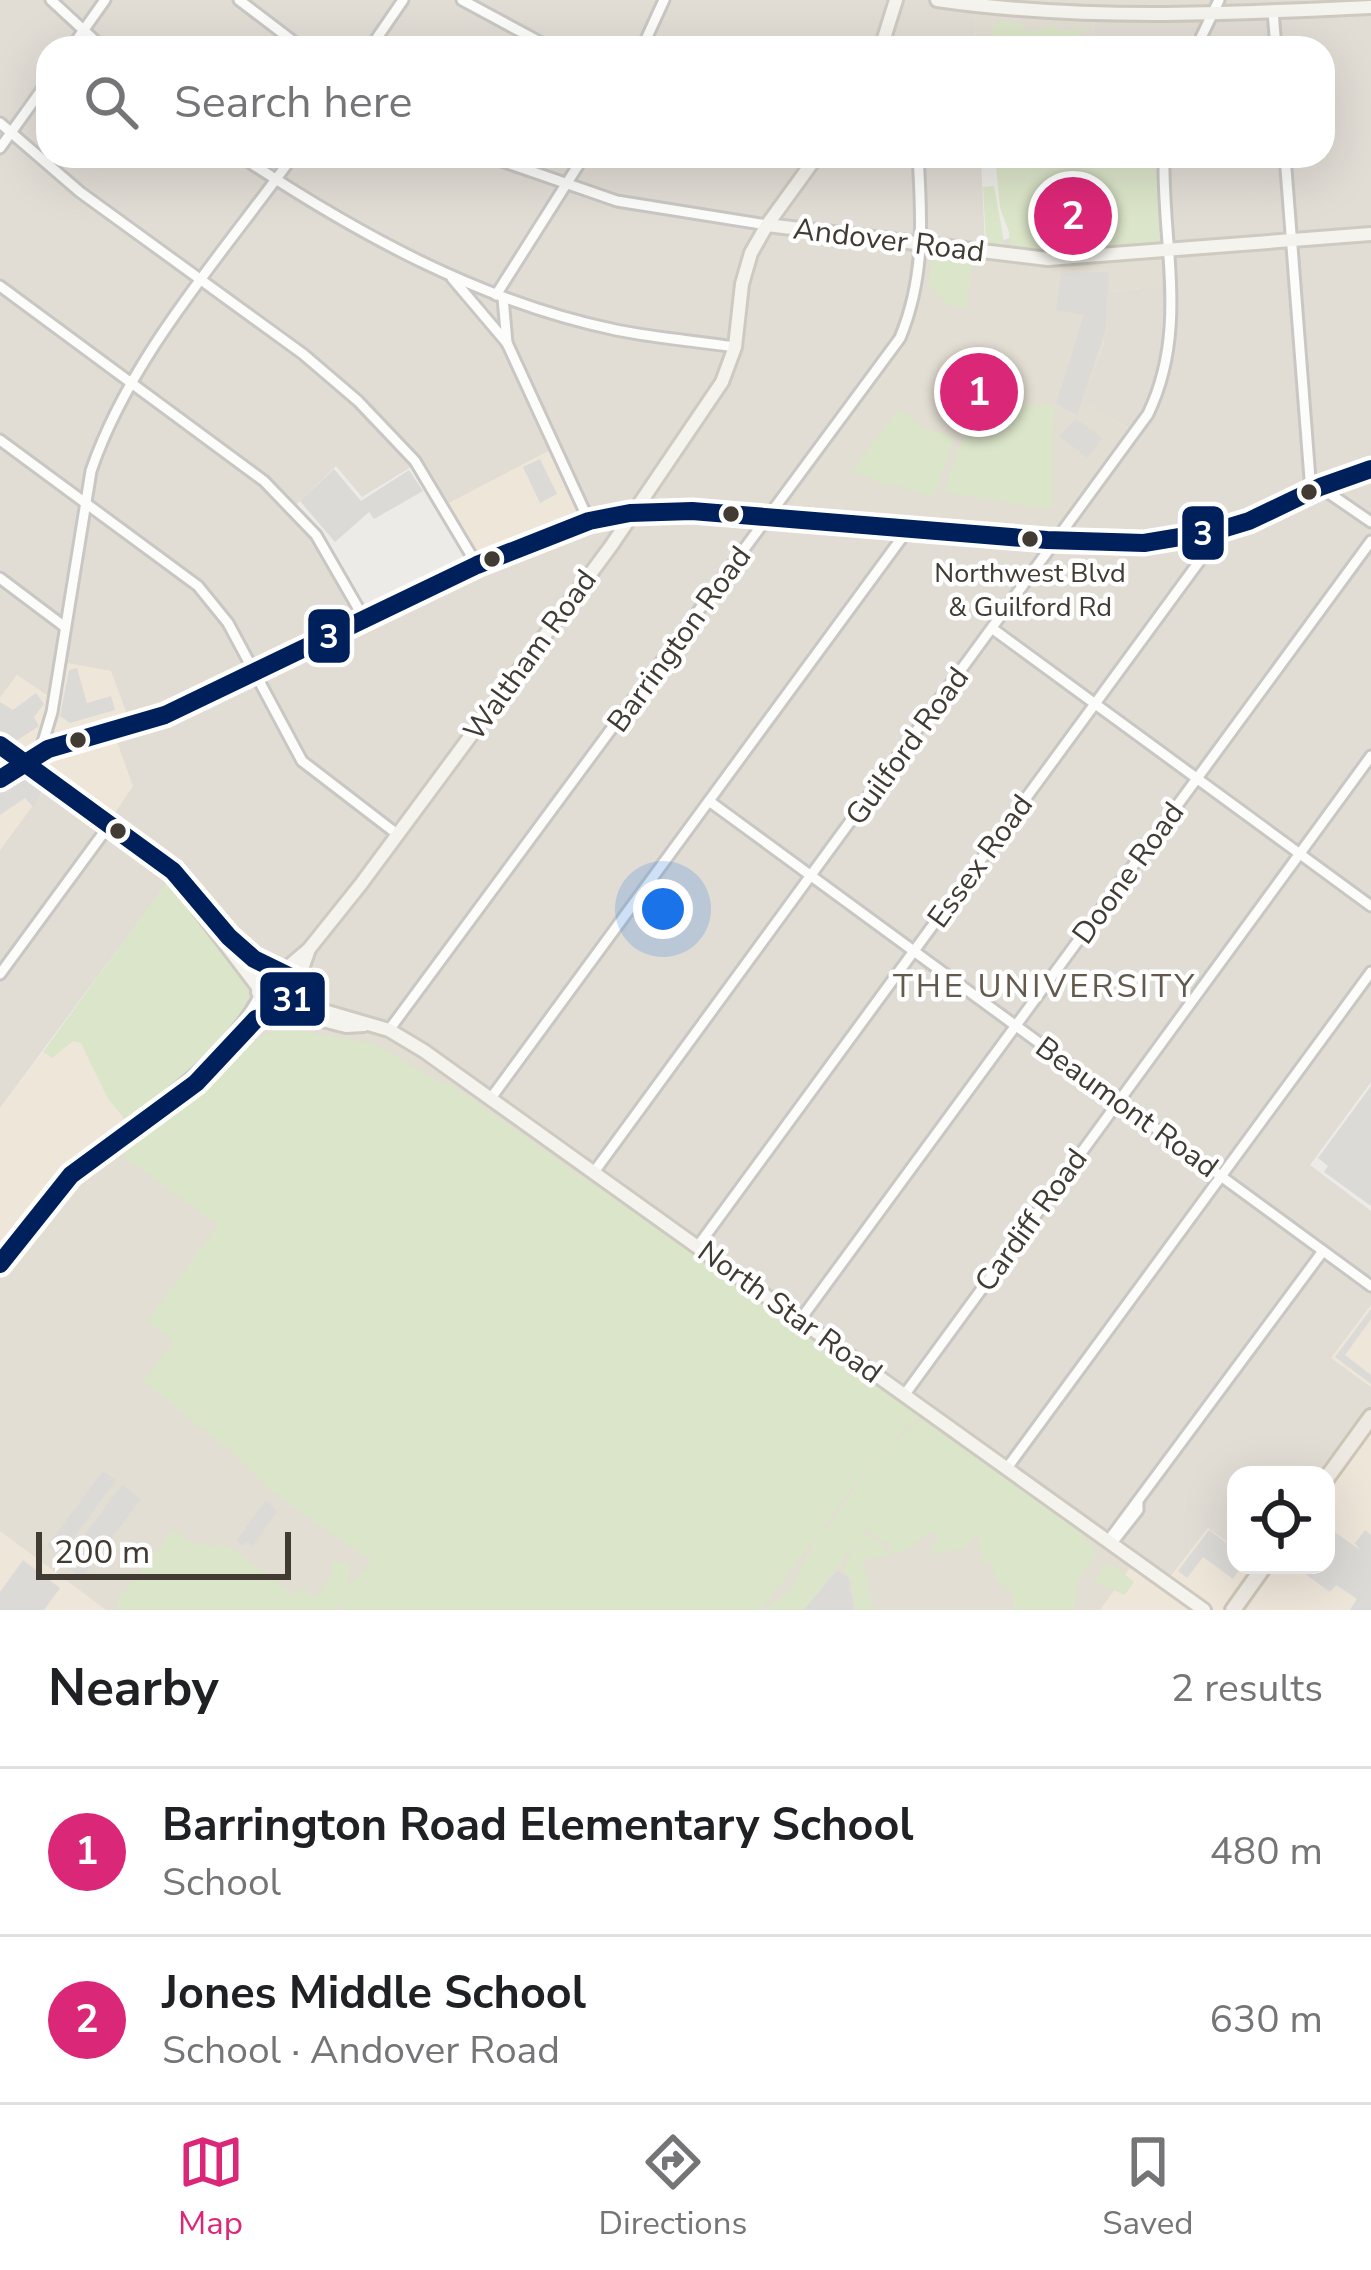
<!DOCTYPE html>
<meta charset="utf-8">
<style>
body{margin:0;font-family:"Nunito Sans",sans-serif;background:#f6f6f6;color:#202124}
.controls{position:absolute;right:36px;bottom:36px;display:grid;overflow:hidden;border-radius:24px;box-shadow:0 12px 48px #0002}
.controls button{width:108px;height:108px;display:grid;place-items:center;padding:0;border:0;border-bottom:3px solid #e0e0e0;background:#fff;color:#202124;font:60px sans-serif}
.scale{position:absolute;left:36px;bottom:30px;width:255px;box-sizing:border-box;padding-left:12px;border:6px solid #413b34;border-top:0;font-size:33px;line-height:42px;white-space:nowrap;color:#413b34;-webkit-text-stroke:9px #fff;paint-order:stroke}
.you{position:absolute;left:663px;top:909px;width:42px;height:42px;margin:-30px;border:9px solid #fff;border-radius:50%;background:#1a73e8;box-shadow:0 0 0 18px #1a73e833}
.badge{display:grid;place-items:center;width:78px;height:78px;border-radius:50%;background:#db2777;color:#fff;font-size:39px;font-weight:700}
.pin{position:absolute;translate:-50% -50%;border:6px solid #fff;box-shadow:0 3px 12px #0006}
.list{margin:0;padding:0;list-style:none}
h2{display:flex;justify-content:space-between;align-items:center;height:156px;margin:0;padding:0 48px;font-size:51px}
h2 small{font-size:39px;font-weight:400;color:#757577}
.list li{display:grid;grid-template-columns:78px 1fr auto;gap:36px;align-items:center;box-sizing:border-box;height:168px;padding:0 48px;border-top:3px solid #e0e0e0}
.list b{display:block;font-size:45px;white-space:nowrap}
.list p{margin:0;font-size:39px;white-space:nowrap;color:#757577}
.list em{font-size:39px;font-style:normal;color:#757577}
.icon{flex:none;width:66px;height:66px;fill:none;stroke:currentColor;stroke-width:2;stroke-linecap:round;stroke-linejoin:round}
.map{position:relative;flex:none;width:1371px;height:1610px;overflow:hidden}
.search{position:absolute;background:#fff;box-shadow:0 12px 48px #0002;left:36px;right:36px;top:36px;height:132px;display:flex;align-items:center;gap:30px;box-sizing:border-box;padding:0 42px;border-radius:36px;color:#757577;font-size:45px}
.sheet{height:492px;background:#fff}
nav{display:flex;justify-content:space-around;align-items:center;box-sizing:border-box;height:168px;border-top:3px solid #e0e0e0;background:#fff;font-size:33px;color:#757577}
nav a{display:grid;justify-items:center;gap:6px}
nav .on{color:#db2777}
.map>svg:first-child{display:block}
.residential{fill:#e1dcd4;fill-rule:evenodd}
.commercial{fill:#efe6da}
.education{fill:#e3ded3}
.green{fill:#dbe5c9}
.parking{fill:#dcdad7}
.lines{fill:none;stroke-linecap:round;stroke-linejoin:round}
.street-casing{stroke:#c9c7c3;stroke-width:15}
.secondary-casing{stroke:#cecac1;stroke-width:18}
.primary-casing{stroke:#cdc6b6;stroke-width:20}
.street{stroke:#fcfcfb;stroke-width:9}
.secondary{stroke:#f4f3ed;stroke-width:12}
.primary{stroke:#eeeae3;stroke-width:14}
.bus-1-casing{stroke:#fff;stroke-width:27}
.bus-2-casing{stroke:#fff;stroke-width:27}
.bus-1{stroke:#00205b;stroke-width:18}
.bus-2{stroke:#00205b;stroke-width:18}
.bus-dot{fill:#413b34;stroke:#fff;stroke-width:4.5}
.labels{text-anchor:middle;stroke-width:9;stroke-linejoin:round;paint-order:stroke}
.bus-label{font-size:27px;fill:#413b34;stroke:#fff}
.street-label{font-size:30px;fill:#413b34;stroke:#fff}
.neighbourhood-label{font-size:33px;letter-spacing:3px;fill:#63594d;stroke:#fff}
.line-badge{stroke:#fff;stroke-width:4.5}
.badge-label{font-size:33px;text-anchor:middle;font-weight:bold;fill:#fff}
</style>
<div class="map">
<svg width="1371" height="1610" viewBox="0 0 1371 1610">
<rect width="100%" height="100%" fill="#edebe7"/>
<path class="residential" d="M 0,0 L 1011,0 L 1010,11 L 974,6 L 976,48 L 48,48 L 48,156 L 981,156 L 985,249 L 1159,168 L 1160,156 L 1323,156 L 1323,48 L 1095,48 L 1093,10 L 1215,0 L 1371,0 L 1371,1082 L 1310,1165 L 1371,1211 L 1371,1305 L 1332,1358 L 1371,1387 L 1371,1419 L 1326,1475 L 1236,1475 L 1236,1549 L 1208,1528 L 1166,1583 L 256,1019 L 244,1008 L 248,997 L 243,972 L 210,938 L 169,880 L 0,1108 L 0,850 L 49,783 L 57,702 L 17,675 L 0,698 ZM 933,253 L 1009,263 L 1158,257 L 1166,261 L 1167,285 L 1108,292 L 1104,343 L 1082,401 L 1132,430 L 1056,533 L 801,511 L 803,487 L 899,354 L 913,324 L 927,257 ZM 336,466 L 362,497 L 411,467 L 440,507 L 529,548 L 474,573 L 466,556 L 462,563 L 371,608 L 364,605 L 334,553 L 296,505 Z"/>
<g class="commercial">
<polygon points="550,450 589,526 529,548 474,574 441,507"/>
<polygon points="62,662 111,671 132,728 114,733 133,786 107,825 49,784 0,850 0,698 17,675 56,701"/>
<polygon points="73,1040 81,1043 88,1052 108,1100 127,1122 127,1132 0,1264 0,1108 43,1052 52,1058"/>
<polygon points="1371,1305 1371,1387 1331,1358"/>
<polygon points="1371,1419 1371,1610 1099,1610 1135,1561 1166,1582 1208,1528 1236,1549 1236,1565 1326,1565 1326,1482"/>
<polygon points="0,1531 41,1562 106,1610 0,1610"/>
</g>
<g class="education">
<polygon points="1011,0 1215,0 1210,8 1093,16 1095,48 976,48 974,5 1010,10"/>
<polygon points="938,253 1009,263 1158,257 1166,261 1168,285 1108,292 1108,330 1083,401 1133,431 1056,533 801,511 794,507 795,492 803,487 899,354 913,325 927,256"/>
<polygon points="284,1010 389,1030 1135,1561 1100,1610 106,1610 0,1531 0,1264 49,1199 256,1019"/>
</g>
<g class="green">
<polygon points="999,21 1023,24 1023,32 1044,29 1045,26 1057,26 1058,31 1086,28 1073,40 1080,48 1052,48 1050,39 1027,40 1028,48 987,48 987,44 995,43 992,29"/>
<polygon points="995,156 1155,156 1160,242 1066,249 1010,248 1009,232 1000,208"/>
<polygon points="994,186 1005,247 986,244 983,187"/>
<polygon points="932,257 973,263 966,308 947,304 928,284"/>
<path d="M 1005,403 L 1054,405 L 1053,506 L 1048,510 L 945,492 C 959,445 960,427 1005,403 Z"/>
<polygon points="898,409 924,428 954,438 934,497 892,484 890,488 852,470"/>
<path d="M 168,880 C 189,903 203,933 226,955 C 235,964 245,972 248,985 C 256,1028 161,1104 127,1122 L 108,1099 L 81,1043 L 73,1041 L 52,1058 L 43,1052 Z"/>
<path d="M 283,1028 L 376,1044 L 444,1085 L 448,1082 L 592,1184 L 612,1192 L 923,1415 L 876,1457 L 926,1417 L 1079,1527 L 1094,1538 L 1082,1534 L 1097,1553 L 1079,1579 L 1073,1610 L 1015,1610 L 1012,1592 L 995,1579 L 992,1561 L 982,1563 L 977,1535 L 964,1549 L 929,1554 L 938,1538 L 933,1532 C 915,1538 912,1552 891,1555 L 889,1545 L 866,1529 L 864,1533 L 886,1547 L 887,1556 L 863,1560 L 874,1610 L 856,1610 L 850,1577 L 842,1571 L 858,1540 L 804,1610 L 765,1610 L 790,1589 L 819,1532 L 831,1523 L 875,1457 L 761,1610 L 342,1610 L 336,1605 L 332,1610 L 120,1610 L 117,1603 L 121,1596 L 169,1535 L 177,1532 C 193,1548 208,1545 227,1545 L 292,1594 L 303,1589 L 315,1598 L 332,1575 L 332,1562 L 346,1562 L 350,1566 L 349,1586 L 372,1562 L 271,1491 L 227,1448 L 143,1381 L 174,1341 L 147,1321 L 218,1225 L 122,1156 L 260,1037 Z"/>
<polygon points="1112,1565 1134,1582 1125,1595 1094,1582 1104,1567"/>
</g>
<g class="parking">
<polygon points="1109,272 1106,328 1077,415 1056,404 1084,315 1056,310 1061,273"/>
<polygon points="1076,419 1102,438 1088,458 1059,436"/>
<polygon points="540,459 557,494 540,503 523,467"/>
<polygon points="334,469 361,501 409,470 423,491 374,519 369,512 335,542 300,501"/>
<polygon points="77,668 87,703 111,696 115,710 70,723 60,716 69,670"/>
<polygon points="36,693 44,704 34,717 39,726 16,741 0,731 0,702 13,710"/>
<polygon points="29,775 45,787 33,807 25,798 0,815 0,791"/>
<polygon points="1371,1086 1371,1206 1324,1172 1328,1166 1318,1158"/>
<polygon points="1371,1309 1371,1319 1345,1355 1371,1375 1371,1384 1335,1357"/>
<polygon points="103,1471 116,1480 60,1556 47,1546"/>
<polygon points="122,1485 141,1499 82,1578 63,1564"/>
<polygon points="266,1500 277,1512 253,1546 247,1542 243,1546 236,1541"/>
<polygon points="1326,1526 1360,1550 1355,1543 1365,1530 1371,1535 1371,1610 1350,1610 1357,1599 1336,1585 1330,1592 1297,1568 1326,1565"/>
<polygon points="1209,1530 1236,1550 1236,1565 1243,1565 1233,1579 1203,1557 1187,1578 1178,1571"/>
<polygon points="23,1560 60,1588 44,1610 0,1610 0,1592"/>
<polygon points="837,1571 848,1577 854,1610 804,1610"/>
</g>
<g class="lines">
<defs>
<g id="street">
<polyline points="51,0 103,48"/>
<polyline points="239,0 302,48"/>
<polyline points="462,0 551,48"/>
<polyline points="1273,11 1276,48"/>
<polyline points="71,48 105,0"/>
<polyline points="370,48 403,0"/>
<polyline points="642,48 664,0"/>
<polyline points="1196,48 1219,0"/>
<polyline points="0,123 80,192 303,354 358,401 415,461 477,565"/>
<polyline points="0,148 48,81"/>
<path d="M 240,156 C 356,233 478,301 616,330 C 655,338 695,341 735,347"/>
<polyline points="487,156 617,201 767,225"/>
<polyline points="1285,156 1311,492"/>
<polyline points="452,278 507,343"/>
<polyline points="0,286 264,481 316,535 365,620"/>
<polyline points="496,295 584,156"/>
<polyline points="503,298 507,343 589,521"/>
<polyline points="0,440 198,586 228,623 302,761 397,834"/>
<polyline points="1320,487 1371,522"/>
<polyline points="0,578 65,627"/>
<polyline points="993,629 1371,906"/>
<path d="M 40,752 L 52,712 L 91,471 C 130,356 222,255 293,156"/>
<polyline points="709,801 1371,1286"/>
<polyline points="0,974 110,824"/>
<path d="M 389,1030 L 900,338 C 925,278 922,220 918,156"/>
<polyline points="491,1098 909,528"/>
<polyline points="137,1127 196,1083 256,1019 278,1011"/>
<path d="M 594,1172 L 1148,414 C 1189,329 1162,245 1164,156"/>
<polyline points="698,1246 1201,559 1215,532"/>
<path d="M 0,1264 C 22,1234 43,1202 70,1176 C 133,1117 215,1075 259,997"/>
<polyline points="800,1320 1371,541"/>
<polyline points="905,1394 1371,756"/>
<polyline points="1007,1468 1371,972"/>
<polyline points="1116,1538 1138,1510 1138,1503"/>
<polyline points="1108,1541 1323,1251"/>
</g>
<g id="secondary">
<path d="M 937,0 C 1082,21 1226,14 1371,7"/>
<polyline points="881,48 896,0"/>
<polyline points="767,225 1048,259 1371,234"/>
<path d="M 0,745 C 58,786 121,825 174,872 C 203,897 220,930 249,955 C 261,965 289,969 295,984 C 301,999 290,1007 278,1011 L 263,1004 L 258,992 L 265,976 L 277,972"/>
<polyline points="0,779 48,749 165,715 477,565 589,521 630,513 692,511 1047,540 1144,543 1216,531 1249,521 1320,487 1371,469"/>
<polyline points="195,904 258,987"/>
<polyline points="282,972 309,949 361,884 611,546 722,382 735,347 742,284 751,253 767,225 817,156"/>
<polyline points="296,986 309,949"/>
<polyline points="297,993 317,1009 389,1030 424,1051 1204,1610"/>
<polyline points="284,1010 346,1026 364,1025"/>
</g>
<g id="primary">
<polyline points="1326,1479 1371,1417"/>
<polyline points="1233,1610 1265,1565"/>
</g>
</defs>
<use href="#street" class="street-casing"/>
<use href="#secondary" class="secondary-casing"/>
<use href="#primary" class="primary-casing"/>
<use href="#street" class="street"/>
<use href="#secondary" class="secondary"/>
<use href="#primary" class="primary"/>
<defs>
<polyline id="bus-1" points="0,779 48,749 165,715 477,565 589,521 630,513 692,511 1047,540 1144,543 1216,531 1249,521 1320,487 1371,469"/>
<polyline id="bus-2" points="0,745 173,871 229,937 254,959 291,977 297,990 288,1007 256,1019 196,1083 71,1175 0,1264"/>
</defs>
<use href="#bus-1" class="bus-1-casing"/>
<use href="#bus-2" class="bus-2-casing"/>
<use href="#bus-1" class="bus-1"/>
<use href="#bus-2" class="bus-2"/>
</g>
<g class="bus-dot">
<circle cx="1309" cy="492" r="10"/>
<circle cx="731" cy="514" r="10"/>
<circle cx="1030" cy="539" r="10"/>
<circle cx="492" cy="559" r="10"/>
<circle cx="78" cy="740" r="10"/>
<circle cx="118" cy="831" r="10"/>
</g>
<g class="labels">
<g class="bus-label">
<text x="1030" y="582">Northwest Blvd<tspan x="1030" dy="34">&amp; Guilford Rd</tspan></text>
</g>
<g class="street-label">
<text transform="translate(889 240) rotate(7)" y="10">Andover Road</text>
<text transform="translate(679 639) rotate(-54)" y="10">Barrington Road</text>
<text transform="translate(530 655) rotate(-54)" y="10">Waltham Road</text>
<text transform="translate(907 746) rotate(-54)" y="10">Guilford Road</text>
<text transform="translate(980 861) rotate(-54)" y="10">Essex Road</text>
<text transform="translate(1128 873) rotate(-54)" y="10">Doone Road</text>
<text transform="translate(1127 1107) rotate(36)" y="10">Beaumont Road</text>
<text transform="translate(1031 1220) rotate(-54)" y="10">Cardiff Road</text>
<text transform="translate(790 1312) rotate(36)" y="10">North Star Road</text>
</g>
<g class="neighbourhood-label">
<text x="1045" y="997">THE UNIVERSITY</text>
</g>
</g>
<g class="line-badge">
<rect x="1180" y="504" width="46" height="58" rx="12" fill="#00205b"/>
<rect x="306" y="607" width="46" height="58" rx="12" fill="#00205b"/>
<rect x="258" y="970" width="69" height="58" rx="12" fill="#00205b"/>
</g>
<g class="badge-label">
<text x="1203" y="545">3</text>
<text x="329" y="648">3</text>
<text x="292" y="1011">31</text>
</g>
</svg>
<div class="controls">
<button><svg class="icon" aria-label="locate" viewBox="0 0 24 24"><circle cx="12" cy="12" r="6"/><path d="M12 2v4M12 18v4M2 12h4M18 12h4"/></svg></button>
</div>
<div class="scale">200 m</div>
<div class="you"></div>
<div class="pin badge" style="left:979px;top:392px">1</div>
<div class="pin badge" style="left:1073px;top:216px">2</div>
<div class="search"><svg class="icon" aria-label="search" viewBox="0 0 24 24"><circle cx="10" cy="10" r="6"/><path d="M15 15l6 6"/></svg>Search here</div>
</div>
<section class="sheet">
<h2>Nearby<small>2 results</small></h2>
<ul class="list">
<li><span class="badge">1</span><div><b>Barrington Road Elementary School</b><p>School</p></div><em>480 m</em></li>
<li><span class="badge">2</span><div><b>Jones Middle School</b><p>School · Andover Road</p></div><em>630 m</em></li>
</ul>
</section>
<nav>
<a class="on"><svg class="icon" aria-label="map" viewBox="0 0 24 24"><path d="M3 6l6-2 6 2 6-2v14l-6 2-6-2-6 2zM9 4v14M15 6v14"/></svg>Map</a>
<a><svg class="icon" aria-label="directions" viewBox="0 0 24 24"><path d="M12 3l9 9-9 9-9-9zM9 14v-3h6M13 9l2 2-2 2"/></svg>Directions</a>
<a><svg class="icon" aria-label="saved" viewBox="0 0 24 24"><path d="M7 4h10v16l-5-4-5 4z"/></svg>Saved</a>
</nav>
